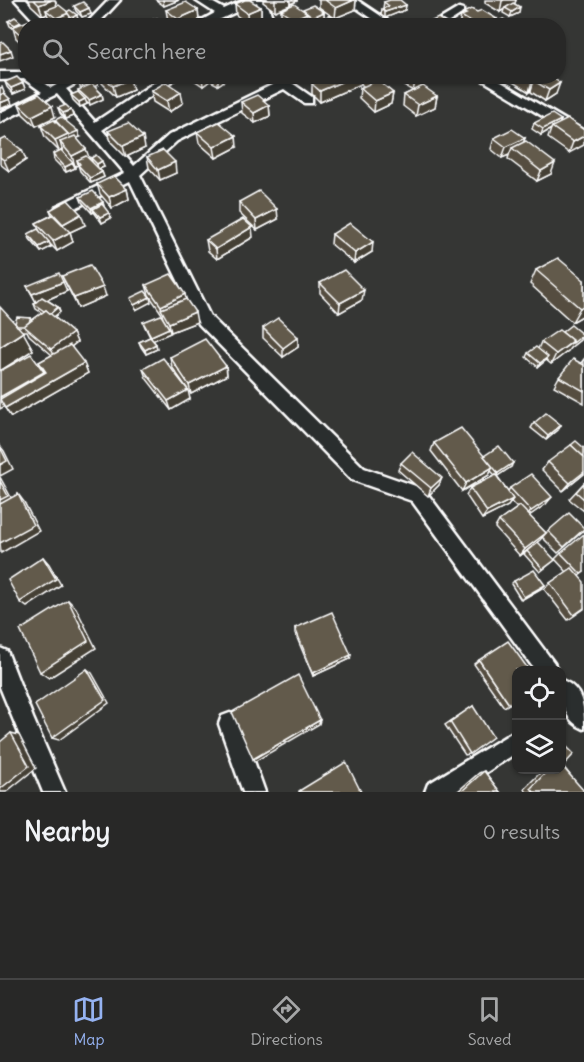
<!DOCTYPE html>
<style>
body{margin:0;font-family:Delius,sans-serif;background:#30302f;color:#f1f3f6}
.controls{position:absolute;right:18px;bottom:18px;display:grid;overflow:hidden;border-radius:12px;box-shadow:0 2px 4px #0004}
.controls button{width:54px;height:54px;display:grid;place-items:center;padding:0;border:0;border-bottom:2px solid #444;background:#282827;color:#f1f3f6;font:30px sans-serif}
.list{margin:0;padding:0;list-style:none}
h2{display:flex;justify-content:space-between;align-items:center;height:78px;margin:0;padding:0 24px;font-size:26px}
h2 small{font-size:20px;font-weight:400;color:#a5a6a7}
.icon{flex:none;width:33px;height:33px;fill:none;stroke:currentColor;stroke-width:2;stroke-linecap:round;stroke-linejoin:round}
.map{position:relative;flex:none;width:584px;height:792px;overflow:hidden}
.search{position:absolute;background:#282827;box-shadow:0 2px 4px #0004;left:18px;right:18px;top:18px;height:66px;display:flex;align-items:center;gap:15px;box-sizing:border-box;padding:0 21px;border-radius:24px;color:#a5a6a7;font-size:22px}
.sheet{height:186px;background:#282827}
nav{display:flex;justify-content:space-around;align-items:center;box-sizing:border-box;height:84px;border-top:2px solid #444;background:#282827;font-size:16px;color:#a5a6a7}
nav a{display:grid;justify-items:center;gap:3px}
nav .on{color:#95b2f1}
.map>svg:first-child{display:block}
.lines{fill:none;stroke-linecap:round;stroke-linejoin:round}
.street-casing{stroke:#fff;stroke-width:5}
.street{fill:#2a2d2e;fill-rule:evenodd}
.wall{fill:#544d40;stroke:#fff;stroke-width:1.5}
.shaded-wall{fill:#453f34;stroke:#fff;stroke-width:1.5}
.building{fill:#625a4b;stroke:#fff;stroke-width:1.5}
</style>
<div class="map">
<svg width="584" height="792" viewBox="0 0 584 792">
<rect width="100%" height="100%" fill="#353634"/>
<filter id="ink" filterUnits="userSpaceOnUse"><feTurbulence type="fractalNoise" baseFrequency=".0167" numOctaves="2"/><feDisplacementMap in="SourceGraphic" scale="12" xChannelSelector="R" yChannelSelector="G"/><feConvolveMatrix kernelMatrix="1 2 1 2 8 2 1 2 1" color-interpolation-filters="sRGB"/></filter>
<g filter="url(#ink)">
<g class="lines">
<defs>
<g id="street">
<polygon points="15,0 26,0 51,26 39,26"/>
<polygon points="109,0 120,0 96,26 84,26"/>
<polygon points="195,0 208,0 224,9 244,0 266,0 275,25 265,26 257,2 206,26 191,26 215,13"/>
<polygon points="345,0 357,0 396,26 383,26"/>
<polygon points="459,8 463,9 463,13 443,26 429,26"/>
<polygon points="0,72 26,72 26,76 36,76 51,88 73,76 89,76 66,89 95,122 164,76 179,76 102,130 134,166 169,135 276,83 267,76 282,76 312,97 312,103 304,103 284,89 177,141 140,175 210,316 364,468 424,489 554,663 557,670 535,670 412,501 352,480 199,324 130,181 67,212 57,212 55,209 57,206 125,173 57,94 0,122 0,113 42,92 24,79 0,80"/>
<polygon points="476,76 491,76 584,131 584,141"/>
<polygon points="0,648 7,651 33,718 65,792 43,792 0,687"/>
<path d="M 562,680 C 584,689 584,708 584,729 C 563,720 560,699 562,680 Z"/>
<polygon points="230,713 238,716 265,792 243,792 219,724 222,716"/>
<polygon points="516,730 516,753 456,792 425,792 428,784"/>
</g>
</defs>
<use href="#street" class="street-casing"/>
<use href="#street" class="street"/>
</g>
<g class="wall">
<polygon points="29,0 55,0 57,6 67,12 77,15 78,21 82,21 83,26 72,26 75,22 73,23 71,22 72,24 68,26 55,26 50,20 47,14 43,16 31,5"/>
<polygon points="156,0 179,0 164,6"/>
<polygon points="263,0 297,0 297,1 275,11 263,2"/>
<polygon points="318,0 356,0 355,10 335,18 347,26 318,26 319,20 333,17 319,7 319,1"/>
<polygon points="485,0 516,0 515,3 514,4 519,13 510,17 503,13 504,9 500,12 485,3"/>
<polygon points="384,2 406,5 405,10 385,18 381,15 382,9 384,8 383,8"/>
<polygon points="235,4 261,7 261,18 248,24 236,15"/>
<polygon points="74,6 91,14 82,17 76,11"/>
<polygon points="166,10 198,10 199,21 188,26 174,26 168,21"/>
<polygon points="281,10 324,12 324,17 313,22 307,18 307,24 303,26 288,26 281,20"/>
<polygon points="463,13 496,22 514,26 459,26 461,16 463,16"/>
<polygon points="8,21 22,23 26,26 26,46 25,46 16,38 13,28 10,26"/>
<polygon points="100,76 128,76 130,79 133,90 116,97 102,83"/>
<polygon points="188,76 224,76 224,81 218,85 212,82 211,80 203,86"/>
<polygon points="427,76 425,84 418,89 437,96 435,107 416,116 403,106 404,95 413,91 397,81 397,78 382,84 393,93 391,104 374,112 359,98 360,88 363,86 361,84 320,102 312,94 312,84 328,77"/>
<polygon points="435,76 451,76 442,81"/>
<polygon points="500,76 550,76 556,94 545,101 531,92 531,90 529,92 511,81 512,79 508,81"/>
<polygon points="78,81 98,85 94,86 102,94 103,99 90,105 86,102 87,104 80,107 73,100 71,95 79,94 78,90 82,89 80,87"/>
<polygon points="5,82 23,83 25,89 13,94 7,87"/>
<polygon points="151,91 183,103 169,112 153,102"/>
<polygon points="241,102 269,105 270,116 255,123 242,113"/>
<polygon points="19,104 55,117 36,126 23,114"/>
<polygon points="58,108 73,116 65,119 60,113"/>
<polygon points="561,120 560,123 584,130 569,153 548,138 551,129 541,135 532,129 534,123"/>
<polygon points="41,126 80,137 76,138 89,160 92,162 91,158 104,167 99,169 102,172 104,177 91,183 80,171 78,165 75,166 74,164 75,168 66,172 54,160 53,154 64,153 62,149 59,151 45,137"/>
<polygon points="108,131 145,148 126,157 111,142"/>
<polygon points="197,132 237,147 216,158 199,143"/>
<polygon points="494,138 525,138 523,142 551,174 537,181 508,159 509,155 502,158 491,149"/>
<polygon points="0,141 26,160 9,171 0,164"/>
<polygon points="147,157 176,173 160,180 149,168"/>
<polygon points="97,184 127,189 129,199 112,208 100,194"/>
<polygon points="80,197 103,202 104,207 111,218 102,223 94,212 92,213 82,202"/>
<polygon points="239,202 278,219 257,230 239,213"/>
<polygon points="50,210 85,225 70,232 73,242 57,251 49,243 51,247 41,252 30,239 28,234 40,232 36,223 52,215"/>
<polygon points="332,234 372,252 354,263 331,244"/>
<polygon points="253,237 217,259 208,251 206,240"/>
<polygon points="536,270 584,280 584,315 572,322 530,284"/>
<polygon points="62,276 106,296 78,308"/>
<polygon points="320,283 362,300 339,313 320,293"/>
<polygon points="146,285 197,322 171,332 163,319 162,314 149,295"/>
<polygon points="27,286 67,291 47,300 58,307 60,312 54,317 73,333 77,342 71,347 88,373 11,417 4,406 45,373 39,362 52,355 29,335 27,331 22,331 33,350 0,371 15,323 31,318 32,320 42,313 36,309 34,304 36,302"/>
<polygon points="143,322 170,333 153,340 156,344 157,349 146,354 141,347 139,342 150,337 145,327"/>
<polygon points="263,328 298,337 298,347 283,357 263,338"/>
<polygon points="562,332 580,340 570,348 568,351 551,364 546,360 538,367 526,357 528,353 538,349 541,342"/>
<polygon points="170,357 226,366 227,375 191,394 172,367"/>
<polygon points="584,359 584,403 554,386 559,377 581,363"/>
<polygon points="143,369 190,399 171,410 146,378"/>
<polygon points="534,423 561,425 558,430 546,440 531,428"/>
<polygon points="434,443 484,456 511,467 497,476 508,491 510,488 546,504 529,516 546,533 548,531 584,530 558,553 542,537 520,556 495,528 499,521 517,508 511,502 508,506 482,519 466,495 470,488 495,475 491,471 489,475 462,491 431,451"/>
<polygon points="548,462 584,474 563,491 542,470"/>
<polygon points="401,463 439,485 428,496 398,470"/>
<polygon points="584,483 584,511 569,499"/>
<polygon points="527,551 555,560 540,572 524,554"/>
<polygon points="561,553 584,572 579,576 584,609 568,620 544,589 550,583 567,572 555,559"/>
<polygon points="514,581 545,585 542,588 521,600 511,584"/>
<polygon points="295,628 350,659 313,676 295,633"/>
<polygon points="479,660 509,704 504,707 474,664"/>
<polygon points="473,706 470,754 465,755 445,725"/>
<polygon points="563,766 583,792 527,792 524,789 543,770 561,770"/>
<polygon points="484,771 500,792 457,792 479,773"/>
</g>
<g class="shaded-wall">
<polygon points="52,0 55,0 58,10 46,10 47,14 43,16 39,5"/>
<polygon points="163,0 179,0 164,6"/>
<polygon points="275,0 290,0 290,5 275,11"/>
<polygon points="290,0 297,0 297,1 290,4"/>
<polygon points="354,0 356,0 355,10 335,18 336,8"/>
<polygon points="504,0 516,0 515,3 505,8 504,9 500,12 502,1"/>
<polygon points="406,5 405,10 385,18 385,12"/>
<polygon points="261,7 261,18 248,24 247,13"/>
<polygon points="520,7 519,13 510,17 512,12"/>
<polygon points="89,8 91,14 82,17 80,12"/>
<polygon points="198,10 199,21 188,26 179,26 178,19"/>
<polygon points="324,12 324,17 313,22 313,17"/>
<polygon points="69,13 72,24 68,26 58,26 56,18"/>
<polygon points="307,13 307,24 303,26 294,26 294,19"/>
<polygon points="77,15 78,21 73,23 71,18"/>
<polygon points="497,19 495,26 483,26"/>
<polygon points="26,34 26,46 25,46 21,35"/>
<polygon points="11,50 13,56 0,61 0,54"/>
<polygon points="45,76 56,76 46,81"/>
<polygon points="202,76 211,76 211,80 203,86"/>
<polygon points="223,76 224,76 224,81 218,85 218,80"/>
<polygon points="355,76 361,76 361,84 320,102 320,91"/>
<polygon points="370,76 397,76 397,78 369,90"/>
<polygon points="422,76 427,76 425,84 413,92 415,81"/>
<polygon points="442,76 451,76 442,81"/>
<polygon points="509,76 513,76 512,79 508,81"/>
<polygon points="540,76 543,76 534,81 531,90 529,92 532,81"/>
<polygon points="97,79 98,85 84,91 82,85"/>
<polygon points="130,79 133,90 116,97 113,86"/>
<polygon points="23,83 25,89 13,94 11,88"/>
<polygon points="560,83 556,94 545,101 549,90"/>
<polygon points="2,87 6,98 0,100 0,88"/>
<polygon points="181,92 183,103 169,112 167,101"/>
<polygon points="393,93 391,104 374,112 375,101"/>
<polygon points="102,94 103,99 90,105 89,100"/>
<polygon points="437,96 435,107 416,116 418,105"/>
<polygon points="10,99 12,104 0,109 0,103"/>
<polygon points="85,99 87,104 80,107 79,102"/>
<polygon points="269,105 270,116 255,123 254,113"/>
<polygon points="52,106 55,117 36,126 32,116"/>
<polygon points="71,110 73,116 65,119 63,113"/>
<polygon points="561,120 559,125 552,127 551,129 541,135 543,129"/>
<polygon points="78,131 80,137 71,141 60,142 62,149 59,151 55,140 68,134"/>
<polygon points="236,136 237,147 216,158 214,147"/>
<polygon points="584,136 584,145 569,153 573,142"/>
<polygon points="143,137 145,148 126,157 123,146"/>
<polygon points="525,138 521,149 512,148 509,155 502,158 506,147"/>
<polygon points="86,149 90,160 77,160 78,165 75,166 72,156"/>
<polygon points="22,150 26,160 9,171 4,160"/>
<polygon points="102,161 104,167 98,169 97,164"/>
<polygon points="175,162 176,173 160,180 158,170"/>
<polygon points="73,163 75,168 66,172 65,167"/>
<polygon points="555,163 551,174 537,181 541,171"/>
<polygon points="102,172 104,177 91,183 90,178"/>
<polygon points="127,189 129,199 112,208 109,197"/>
<polygon points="103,202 104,207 93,209 94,212 92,213 91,208"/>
<polygon points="277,209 278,219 257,230 256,220"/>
<polygon points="109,213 111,218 102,223 100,217"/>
<polygon points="81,214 85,225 70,232 73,242 57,251 53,241 67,234 63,224"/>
<polygon points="252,227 253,237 217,259 216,249"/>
<polygon points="49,242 51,247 41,252 39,247"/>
<polygon points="373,242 372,252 354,263 355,253"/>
<polygon points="63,282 67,291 37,304 32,294"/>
<polygon points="103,287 106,296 78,308 74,298"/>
<polygon points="364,290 362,300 339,313 340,303"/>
<polygon points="185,294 187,304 162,310 161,306"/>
<polygon points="150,297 151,302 136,310 134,305"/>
<polygon points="584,305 584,315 572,322 580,308"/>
<polygon points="58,307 60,312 51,319 49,314"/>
<polygon points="195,312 197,322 171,332 169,323"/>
<polygon points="169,328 170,333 152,341 151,336"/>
<polygon points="23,332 33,350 0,371 0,347"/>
<polygon points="73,333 77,342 56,359 51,349"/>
<polygon points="583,335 580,340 570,348 568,351 551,364 556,354"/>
<polygon points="298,337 298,347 283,357 283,348"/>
<polygon points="156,344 157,349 146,354 145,350"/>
<polygon points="548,357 545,361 538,367 540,363"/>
<polygon points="84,363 88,373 11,417 5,408"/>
<polygon points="226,366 227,375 191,394 189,385"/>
<polygon points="44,372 49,381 0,409 0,397"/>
<polygon points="188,390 190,399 171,410 168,401"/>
<polygon points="561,425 558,430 546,440 548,436"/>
<polygon points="0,446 4,451 13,469 0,476"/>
<polygon points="513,463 511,467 496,477 498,473"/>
<polygon points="493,467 489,475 462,491 466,483"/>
<polygon points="584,472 584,474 563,491 570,483"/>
<polygon points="0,477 14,503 0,511"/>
<polygon points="442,478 439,485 428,496 431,488"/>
<polygon points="18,494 24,502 39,531 1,553 0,543"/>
<polygon points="552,497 546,504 526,518 531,511"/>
<polygon points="513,499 508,506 482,519 487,512"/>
<polygon points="546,533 540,540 520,556 525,549"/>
<polygon points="43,557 49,564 61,585 27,607 20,602"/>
<polygon points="545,585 542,588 521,600 524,597"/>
<polygon points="68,600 76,608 96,648 49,678 40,672"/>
<polygon points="351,655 350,659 313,676 313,673"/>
<polygon points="87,669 92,673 109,703 59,740 52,738"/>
<polygon points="320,720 319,724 254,762 253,759"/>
<polygon points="11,733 19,735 36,768 6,792 0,792"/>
</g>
<g class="building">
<polygon points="34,0 52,0 39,5"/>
<polygon points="245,0 250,0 261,7 247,13 235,4"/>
<polygon points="325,0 354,0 336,8"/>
<polygon points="390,0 400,0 406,5 385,12 382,9 389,6 384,2"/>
<polygon points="83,2 89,8 80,12 74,6"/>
<polygon points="186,2 198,10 178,19 166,10"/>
<polygon points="513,3 520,7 512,12 505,8"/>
<polygon points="294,4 307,13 294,19 281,10"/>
<polygon points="59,5 69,13 56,18 46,10"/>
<polygon points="313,5 324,12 313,17 303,9"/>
<polygon points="471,9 477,12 482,10 497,19 483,26 477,26 461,16 466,14 463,13"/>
<polygon points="70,10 77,15 71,18 67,12"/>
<polygon points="330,15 347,26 326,26 319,20"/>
<polygon points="15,17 21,22 15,25 8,21"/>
<polygon points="157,18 167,25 151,26 146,22"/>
<polygon points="438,18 451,26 428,26 426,24"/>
<polygon points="503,19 514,26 489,25"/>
<polygon points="76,20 82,21 78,26 72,25"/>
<polygon points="28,21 32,26 26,26 26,34 21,35 12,27"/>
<polygon points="201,21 208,26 193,26"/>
<polygon points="224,21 231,26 213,26"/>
<polygon points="3,42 11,50 0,54 0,43"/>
<polygon points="90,76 94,76 97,79 82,85 78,81"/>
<polygon points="103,76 128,76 130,79 113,86"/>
<polygon points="211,76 223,76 218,80"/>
<polygon points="330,76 355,76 320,91 312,84"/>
<polygon points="408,76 422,76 415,81"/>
<polygon points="525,76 540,76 532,81"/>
<polygon points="542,76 550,76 560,83 549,90 534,81"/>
<polygon points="17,77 23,83 11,88 5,82"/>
<polygon points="378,80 393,93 375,101 360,88"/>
<polygon points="166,82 181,92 167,101 151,91"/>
<polygon points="92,84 102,94 89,100 78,90"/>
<polygon points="423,86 437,96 418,105 404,95"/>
<polygon points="78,92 85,99 79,102 71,95"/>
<polygon points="4,93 10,99 0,103 0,95"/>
<polygon points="39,94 52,106 32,116 19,104"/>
<polygon points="257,95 269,105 254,113 241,102"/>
<polygon points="66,105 71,110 63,113 58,108"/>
<polygon points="552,114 561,120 543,129 534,123"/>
<polygon points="61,117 78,131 69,135 55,120"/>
<polygon points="568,119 584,130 584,136 573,142 552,127"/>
<polygon points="54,120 68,134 55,140 41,126"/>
<polygon points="219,122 236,136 214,147 197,132"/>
<polygon points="128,123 143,137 123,146 108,131"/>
<polygon points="512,129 525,138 506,147 494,138"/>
<polygon points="75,136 86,149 72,156 60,142"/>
<polygon points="6,138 22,150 4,160 0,157 0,141"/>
<polygon points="526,141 555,163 541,171 512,148"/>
<polygon points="61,150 73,163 65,167 53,154"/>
<polygon points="163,150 175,162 158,170 147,157"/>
<polygon points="96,155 102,161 97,164 91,158"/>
<polygon points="86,156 102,172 90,178 78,165 80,164 77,160"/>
<polygon points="114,176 127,189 109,197 97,184"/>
<polygon points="93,191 103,202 91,208 80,197"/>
<polygon points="259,191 277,209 256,220 239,202"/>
<polygon points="68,200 81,214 63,224 50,210"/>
<polygon points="102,204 109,213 100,217 93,209"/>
<polygon points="53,215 70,232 53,241 36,223"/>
<polygon points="243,219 252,227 216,249 206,240"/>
<polygon points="350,223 373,242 355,253 332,234"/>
<polygon points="38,229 49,242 39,247 28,234"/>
<polygon points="558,258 584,280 584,305 580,308 536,270"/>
<polygon points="90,265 103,287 74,298 62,276"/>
<polygon points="344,270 364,290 340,303 320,283"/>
<polygon points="59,273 63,282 32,294 27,286"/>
<polygon points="171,274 185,294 161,306 146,285"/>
<polygon points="145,291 150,297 134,305 130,298"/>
<polygon points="42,297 58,307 50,314 46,310 44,311 34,304"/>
<polygon points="186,299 195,312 169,323 161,309"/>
<polygon points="0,307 23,332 0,347"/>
<polygon points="46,310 73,333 51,349 24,326"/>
<polygon points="161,315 169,328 151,336 143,322"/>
<polygon points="17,317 31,318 29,322 24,326 25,326 17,326 15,323"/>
<polygon points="278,318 298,337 283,348 263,328"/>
<polygon points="571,325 583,335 573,343 573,341 562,332"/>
<polygon points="559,330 573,341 556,354 541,342"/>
<polygon points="150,337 156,344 145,350 139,342"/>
<polygon points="205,339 226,366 189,385 170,357"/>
<polygon points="70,345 84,363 5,408 0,399 46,372 39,362"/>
<polygon points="536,347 548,357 540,363 528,353"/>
<polygon points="31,354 44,372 0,397 0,371"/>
<polygon points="163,358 188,390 168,401 143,369"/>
<polygon points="573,359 584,365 584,391 559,377"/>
<polygon points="546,413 561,425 548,436 534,423"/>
<polygon points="461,428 493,467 466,483 434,443"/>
<polygon points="576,441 584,448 584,457 571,445"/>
<polygon points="571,445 584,457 584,472 570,483 548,462"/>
<polygon points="499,446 513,463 498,473 484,456"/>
<polygon points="0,447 7,461 0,465"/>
<polygon points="412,452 442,478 431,488 401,463"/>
<polygon points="531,474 552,497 531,511 510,488"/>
<polygon points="496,475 513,499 487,512 470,488"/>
<polygon points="0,481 8,496 0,500"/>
<polygon points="584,483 584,499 576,492"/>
<polygon points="18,494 33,525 0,543 0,504"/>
<polygon points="520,506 546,533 525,549 499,521"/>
<polygon points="569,513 584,528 584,529 564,547 548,531"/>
<polygon points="584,534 584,572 581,574 561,553"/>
<polygon points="538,542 555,560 543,569 527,551"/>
<polygon points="43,557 56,579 20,602 8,580"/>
<polygon points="572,568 584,582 584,608 574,615 550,583"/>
<polygon points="534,570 545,585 524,597 514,581"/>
<polygon points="68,600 88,641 40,672 20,630"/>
<polygon points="332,612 351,655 313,673 295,628"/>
<polygon points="508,641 529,670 516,670 516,698 509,704 479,660"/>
<polygon points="87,669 105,700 52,738 35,705"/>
<polygon points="298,675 320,720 253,759 232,712"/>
<polygon points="473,706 493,737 470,754 450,722"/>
<polygon points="11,733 29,766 0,789 0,742"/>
<polygon points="561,741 574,754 563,766 561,765"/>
<polygon points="346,762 361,792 299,792 299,791"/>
<polygon points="561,765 584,791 583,792 534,792 531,788 548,770 561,770"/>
<polygon points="484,771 500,792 461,792"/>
</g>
</g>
</svg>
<div class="controls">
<button><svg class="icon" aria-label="locate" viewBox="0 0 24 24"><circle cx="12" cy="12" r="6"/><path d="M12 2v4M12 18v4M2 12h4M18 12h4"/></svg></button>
<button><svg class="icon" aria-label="layers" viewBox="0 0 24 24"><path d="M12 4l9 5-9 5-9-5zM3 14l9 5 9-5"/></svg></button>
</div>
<div class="search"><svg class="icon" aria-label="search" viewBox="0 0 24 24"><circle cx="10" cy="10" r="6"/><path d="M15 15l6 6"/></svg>Search here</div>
</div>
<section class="sheet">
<h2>Nearby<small>0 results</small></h2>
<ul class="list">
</ul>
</section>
<nav>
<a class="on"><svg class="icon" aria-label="map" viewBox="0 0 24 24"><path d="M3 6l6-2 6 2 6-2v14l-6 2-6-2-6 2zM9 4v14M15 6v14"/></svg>Map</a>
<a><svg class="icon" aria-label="directions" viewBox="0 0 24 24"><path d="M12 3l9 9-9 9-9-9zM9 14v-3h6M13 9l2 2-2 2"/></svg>Directions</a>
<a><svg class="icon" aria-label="saved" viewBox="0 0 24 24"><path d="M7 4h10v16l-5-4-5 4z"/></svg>Saved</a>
</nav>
